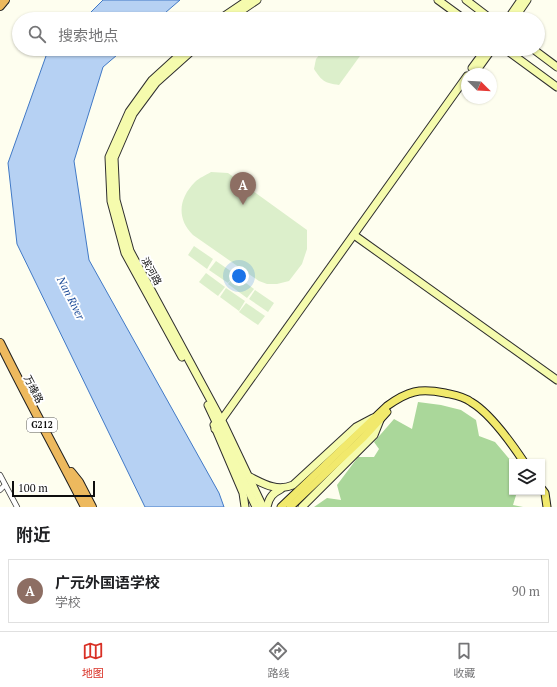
<!DOCTYPE html>
<html lang="zh">
<meta charset="utf-8">
<style>
body{margin:0;font-family:"PT Serif","Noto Sans SC",serif;background:#f6f6f6;color:#202124}
.controls{position:absolute;right:12px;bottom:12px;display:grid;overflow:hidden;border-radius:0px;box-shadow:0 1px 3px #0004}
.controls button{width:36px;height:36px;display:grid;place-items:center;padding:0;border:0;border-bottom:1px solid #e0e0e0;background:#fff;color:#202124;font:20px sans-serif}
.compass{position:absolute;left:461px;top:68px;width:36px;height:36px;border-radius:50%;background:#fff;box-shadow:0 1px 3px #0004;rotate:114deg}
.scale{position:absolute;left:12px;bottom:10px;width:83px;box-sizing:border-box;padding-left:4px;border:2px solid #0d0d0d;border-top:0;font-size:11px;line-height:14px;white-space:nowrap;color:#0d0d0d;-webkit-text-stroke:3px #fff;paint-order:stroke}
.you{position:absolute;left:239px;top:276px;width:14px;height:14px;margin:-10px;border:3px solid #fff;border-radius:50%;background:#1a73e8;box-shadow:0 0 0 6px #1a73e833}
.badge{display:grid;place-items:center;width:26px;height:26px;border-radius:50%;background:#d93025;color:#fff;font-size:13px;font-weight:700}
.pin{position:absolute;translate:-50% -33px;filter:drop-shadow(0 1px 2px #0008)}
.pin::after{content:'';position:absolute;top:21px;width:14px;height:12px;background:inherit;clip-path:polygon(0 0,100% 0,50% 100%)}
.list{margin:0;padding:0;list-style:none}
h2{display:flex;justify-content:space-between;align-items:center;height:52px;margin:0;padding:0 16px;font-size:17px}
h2 small{font-size:13px;font-weight:400;color:#757577}
.list li{display:grid;grid-template-columns:26px 1fr auto;gap:12px;align-items:center;box-sizing:border-box;height:64px;margin:0 8px 8px;padding:0 8px;border:1px solid #e0e0e0;border-radius:0px}
.list b{display:block;font-size:15px;white-space:nowrap}
.list p{margin:0;font-size:13px;white-space:nowrap;color:#757577}
.list em{font-size:13px;font-style:normal;color:#757577}
.icon{flex:none;width:22px;height:22px;fill:none;stroke:currentColor;stroke-width:2;stroke-linecap:round;stroke-linejoin:round}
.map{position:relative;flex:none;width:557px;height:507px;overflow:hidden}
.search{position:absolute;background:#fff;box-shadow:0 1px 3px #0004;left:12px;right:12px;top:12px;height:44px;display:flex;align-items:center;gap:10px;box-sizing:border-box;padding:0 14px;border-radius:22px;color:#757577;font-size:15px}
.sheet{height:124px;background:#fff}
nav{display:flex;justify-content:space-around;align-items:center;box-sizing:border-box;height:56px;border-top:1px solid #e0e0e0;background:#fff;font-size:11px;color:#757577}
nav a{display:grid;justify-items:center;gap:2px}
nav .on{color:#d93025}
.map>svg:first-child{display:block}
.forest{fill:#aad79a}
.pitch{fill:#dcefcb}
.water{fill:#b6d1f3;stroke:#4179c6}
.lines{fill:none;stroke-linecap:round;stroke-linejoin:round}
.street-casing{stroke:#404040;stroke-width:6}
.secondary-casing{stroke:#2f2f2f;stroke-width:9}
.primary-casing{stroke:#1e1e1e;stroke-width:9}
.highway-casing{stroke:#1e1e1e;stroke-width:10}
.street{stroke:#fff;stroke-width:4.5}
.secondary{stroke:#f5fbad;stroke-width:7}
.primary{stroke:#f1e96c;stroke-width:7}
.highway{stroke:#edb95e;stroke-width:8}
.labels{text-anchor:middle;stroke-width:4;stroke-linejoin:round;paint-order:stroke}
.shield{fill:#fff;stroke:#565656;stroke-width:1}
.shield-label{font-size:9px;font-weight:bold;fill:#0d0d0d}
.street-label{font-size:10px;fill:#0d0d0d;stroke:#fff}
.water-label{font-size:11px;font-style:italic;fill:#1d4c99;stroke:#fff}
</style>
<div class="map">
<svg width="557" height="507" viewBox="0 0 557 507">
<rect width="100%" height="100%" fill="#fefeef"/>
<polygon class="forest" points="418,402 441,405 461,410 476,420 479,436 495,442 512,462 512,492 517,492 513,505 523,507 314,507 327,498 341,500 337,485 358,457 374,457 379,449 374,442 394,419 412,429"/>
<g class="pitch">
<path d="M 324,49 L 365,49 L 339,85 C 324,83 322,81 314,69 L 316,59 Z"/>
<path d="M 211,172 L 228,173 L 307,230 L 307,249 L 302,264 L 289,281 L 277,284 L 267,284 L 259,281 L 193,235 C 176,218 179,198 195,182 C 199,178 206,175 211,172 Z"/>
<polygon points="194,246 213,259 207,269 188,255"/>
<polygon points="216,261 235,274 228,283 209,270"/>
<polygon points="206,273 225,287 218,296 199,282"/>
<polygon points="235,275 254,289 247,298 228,284"/>
<polygon points="226,288 245,301 239,311 220,297"/>
<polygon points="255,290 274,303 268,312 249,299"/>
<polygon points="246,303 265,316 258,325 239,312"/>
</g>
<g class="water">
<polygon points="103,0 180,0 158,19 84,19"/>
<polygon points="53,49 124,49 103,67 74,161 89,260 219,493 224,507 145,507 17,244 8,163 46,56"/>
</g>
<g class="lines">
<defs>
<g id="street">
<polyline points="0,475 17,507"/>
<polyline points="0,490 5,485"/>
</g>
<g id="secondary">
<polyline points="438,0 464,19"/>
<polyline points="466,0 491,19"/>
<polyline points="220,19 248,0"/>
<polyline points="229,19 257,0"/>
<polyline points="508,19 521,0"/>
<polyline points="514,19 527,0"/>
<polyline points="194,49 156,83 133,114 114,158 116,200 130,251 224,425 263,507"/>
<polyline points="505,49 557,87"/>
<polyline points="533,49 557,67"/>
<polyline points="472,68 486,49"/>
<polyline points="474,74 492,49"/>
<polyline points="354,235 557,380"/>
<polyline points="182,357 125,253 111,201 109,157 129,112 152,80 186,49"/>
<polyline points="208,405 256,507"/>
<polyline points="214,425 243,493 245,507"/>
<polyline points="215,429 467,76"/>
<path d="M 250,477 C 264,484 277,492 293,485 L 356,427 L 373,418"/>
<path d="M 267,507 C 269,497 273,493 281,489"/>
<polyline points="302,507 374,435 380,420"/>
</g>
<g id="primary">
<polyline points="542,489 545,493 547,507"/>
<path d="M 281,507 L 387,406 C 408,391 419,388 445,393 C 454,395 463,396 471,402 C 490,413 512,444 524,462"/>
<polyline points="290,507 364,437 387,412"/>
</g>
<g id="highway">
<polyline points="0,6 5,0"/>
<path d="M 0,343 C 27,398 57,452 85,507"/>
<polyline points="71,472 79,482 92,507"/>
</g>
</defs>
<use href="#street" class="street-casing"/>
<use href="#secondary" class="secondary-casing"/>
<use href="#primary" class="primary-casing"/>
<use href="#highway" class="highway-casing"/>
<use href="#street" class="street"/>
<use href="#secondary" class="secondary"/>
<use href="#primary" class="primary"/>
<use href="#highway" class="highway"/>
</g>
<g class="labels">
<rect class="shield" x="27" y="418" width="30" height="14" rx="3"/>
<g class="shield-label">
<text x="42" y="428">G212</text>
</g>
<g class="street-label">
<text transform="translate(152 271) rotate(61)" y="4">滨河路</text>
<text transform="translate(34 389) rotate(63)" y="4">万缘路</text>
</g>
<g class="water-label">
<text transform="translate(71 298) rotate(63)" y="4">Nan River</text>
</g>
</g>
</svg>
<div class="controls">
<button><svg class="icon" aria-label="layers" viewBox="0 0 24 24"><path d="M12 4l9 5-9 5-9-5zM3 14l9 5 9-5"/></svg></button>
</div>
<svg class="compass" viewBox="-18 -18 36 36"><path d="M0-13l5 13h-10z" fill="#e53935"/><path d="M0 13l5-13h-10z" fill="#757577"/></svg>
<div class="scale">100 m</div>
<div class="you"></div>
<div class="pin badge" style="left:243px;top:205px;background:#8d6e63">A</div>
<div class="search"><svg class="icon" aria-label="search" viewBox="0 0 24 24"><circle cx="10" cy="10" r="6"/><path d="M15 15l6 6"/></svg>搜索地点</div>
</div>
<section class="sheet">
<h2>附近<small></small></h2>
<ul class="list">
<li><span class="badge" style="background:#8d6e63">A</span><div><b>广元外国语学校</b><p>学校</p></div><em>90 m</em></li>
</ul>
</section>
<nav>
<a class="on"><svg class="icon" aria-label="map" viewBox="0 0 24 24"><path d="M3 6l6-2 6 2 6-2v14l-6 2-6-2-6 2zM9 4v14M15 6v14"/></svg>地图</a>
<a><svg class="icon" aria-label="directions" viewBox="0 0 24 24"><path d="M12 3l9 9-9 9-9-9zM9 14v-3h6M13 9l2 2-2 2"/></svg>路线</a>
<a><svg class="icon" aria-label="saved" viewBox="0 0 24 24"><path d="M7 4h10v16l-5-4-5 4z"/></svg>收藏</a>
</nav>
